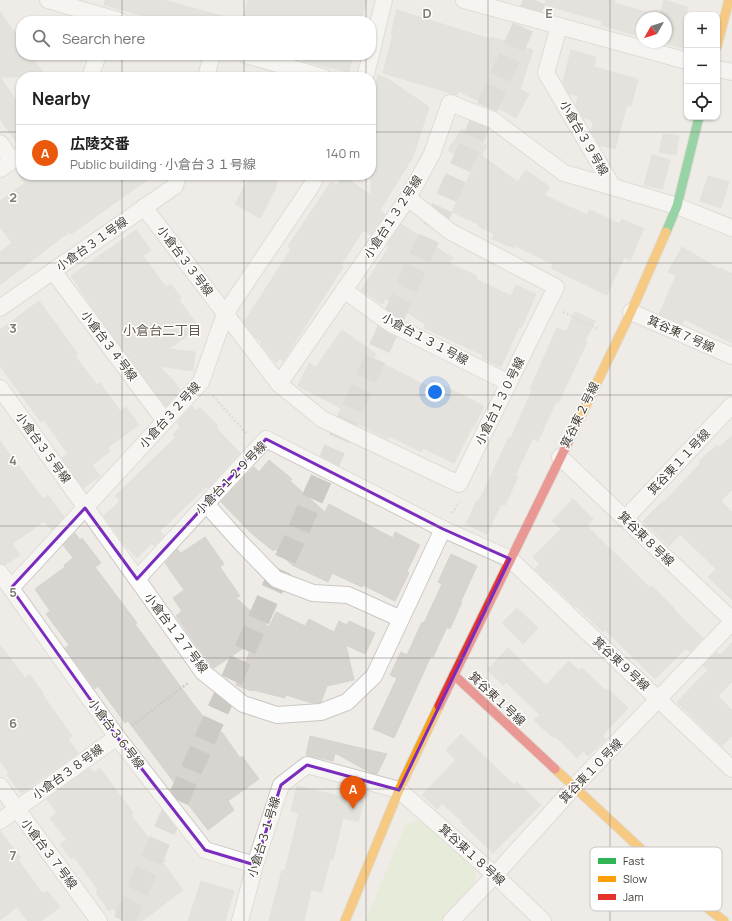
<!DOCTYPE html>
<meta charset="utf-8">
<style>
body{margin:0;font-family:Manrope,"Noto Sans JP",sans-serif;background:#f2f2f2;color:#222}
.controls{position:absolute;right:12px;top:12px;display:grid;overflow:hidden;border-radius:8px;box-shadow:0 1px 3px #0004}
.controls button{width:36px;height:36px;display:grid;place-items:center;padding:0;border:0;border-bottom:1px solid #e0e0e0;background:#fff;color:#222;font:20px sans-serif}
.compass{position:absolute;left:636px;top:12px;width:36px;height:36px;border-radius:50%;background:#fff;box-shadow:0 1px 3px #0004;rotate:231deg}
.you{position:absolute;left:435px;top:392px;width:14px;height:14px;margin:-10px;border:3px solid #fff;border-radius:50%;background:#1a73e8;box-shadow:0 0 0 6px #1a73e833}
.badge{display:grid;place-items:center;width:26px;height:26px;border-radius:50%;background:#ea580c;color:#fff;font-size:13px;font-weight:700}
.pin{position:absolute;translate:-50% -33px;filter:drop-shadow(0 1px 2px #0008)}
.pin::after{content:'';position:absolute;top:21px;width:14px;height:12px;background:inherit;clip-path:polygon(0 0,100% 0,50% 100%)}
.list{margin:0;padding:0;list-style:none}
h2{display:flex;justify-content:space-between;align-items:center;height:52px;margin:0;padding:0 16px;font-size:17px}
h2 small{font-size:13px;font-weight:400;color:#767676}
.list li{display:grid;grid-template-columns:26px 1fr auto;gap:12px;align-items:center;box-sizing:border-box;height:56px;padding:0 16px;border-top:1px solid #e0e0e0}
.list b{display:block;font-size:15px;white-space:nowrap}
.list p{margin:0;font-size:13px;white-space:nowrap;color:#767676}
.list em{font-size:13px;font-style:normal;color:#767676}
.icon{flex:none;width:22px;height:22px;fill:none;stroke:currentColor;stroke-width:2;stroke-linecap:round;stroke-linejoin:round}
.map{position:relative;flex:none;width:732px;height:921px;overflow:hidden}
.search{position:absolute;background:#fff;box-shadow:0 1px 3px #0004;left:16px;top:16px;width:360px;height:44px;display:flex;align-items:center;gap:10px;box-sizing:border-box;padding:0 14px;border-radius:16px;color:#767676;font-size:15px}
.panel{position:absolute;background:#fff;box-shadow:0 1px 3px #0004;left:16px;top:72px;width:360px;height:108px;border-radius:16px}
.map>svg:first-child{display:block}
.green{fill:#dee8c9}
.building{fill:#d8d5d1;stroke:#d7d3ce}
.lines{fill:none;stroke-linecap:round;stroke-linejoin:round}
.secondary-tunnel{stroke:#cdc9c4;stroke-width:22;stroke-dasharray:22 11;stroke-linecap:butt}
.street-casing{stroke:#cbc8c4;stroke-width:18}
.fast-casing{stroke:#cec9c0;stroke-width:11}
.slow-casing{stroke:#cec9c0;stroke-width:11}
.jam-casing{stroke:#cec9c0;stroke-width:11}
.path{stroke:#cdcac7;stroke-width:2.5;stroke-dasharray:2 2;stroke-linecap:butt}
.street{stroke:#fdfcfc;stroke-width:16}
.fast{stroke:#30b455;stroke-width:9}
.slow{stroke:#ff9f0a;stroke-width:9}
.jam{stroke:#e5322d;stroke-width:9}
.marked{fill:none;stroke:#7b2cbf;stroke-width:3;stroke-linejoin:round}
.grid{fill:none;stroke:#807a74;stroke-width:1;stroke-opacity:0.55}
.labels{text-anchor:middle;stroke-width:3;stroke-linejoin:round;paint-order:stroke}
.street-label{font-size:12px;fill:#443d35;stroke:#fff}
.neighbourhood-label{font-size:13px;fill:#665a4d;stroke:#fff}
.key{fill:#fff;stroke:#c7c5c2;stroke-width:1}
.key-label{font-size:11px;fill:#443d35}
.grid-label{font-size:13px;text-anchor:middle;font-weight:bold;fill:#807a74;stroke:#fff;stroke-width:3;stroke-linejoin:round;paint-order:stroke}
</style>
<div class="map">
<svg width="732" height="921" viewBox="0 0 732 921">
<rect width="100%" height="100%" fill="#efece8"/>
<polygon class="green" points="422,820 476,871 475,884 440,921 365,921 406,824"/>
<g class="building">
<polygon points="105,0 164,0 222,16 221,21 163,21 104,5"/>
<polygon points="248,0 367,0 361,21 243,21"/>
<polygon points="546,0 615,0 614,3 660,16 664,0 687,7 687,49 661,42 666,42 666,18 642,18 642,37 601,25 602,21 545,5"/>
<polygon points="397,10 490,39 491,37 533,50 520,89 529,94 516,118 489,103 477,100 458,91 457,95 383,73 393,34 391,34"/>
<polygon points="0,12 21,41 21,55 31,55 46,77 0,77 21,107 21,146 19,146 0,119"/>
<polygon points="571,50 596,57 594,67 638,79 631,106 627,105 615,149 599,145 591,131 593,123 591,122 592,120 583,118 576,105 578,96 569,94 563,82"/>
<polygon points="304,55 353,55 349,72 303,61"/>
<polygon points="378,75 388,79 429,107 413,157 380,210 385,214 371,235 363,230 341,265 343,267 283,361 279,358 276,363 261,344 262,342 255,337 244,322 291,249 288,246 331,182 337,185 343,176 371,195 371,105 375,91 373,90"/>
<polygon points="462,129 487,146 481,155 518,182 526,170 550,187 544,195 587,215 590,210 620,224 622,219 644,229 630,260 624,257 607,295 551,268 553,264 516,246 514,248 492,239 494,234 478,226 478,224 452,212 476,162 472,167 448,150"/>
<polygon points="663,134 679,136 676,155 659,152"/>
<polygon points="652,155 670,160 662,189 644,185"/>
<polygon points="19,175 154,175 71,234 69,232 0,285 0,252 12,243 0,227 0,201 25,183"/>
<polygon points="251,175 279,175 275,190 260,218 235,204"/>
<polygon points="708,176 729,182 721,208 700,201"/>
<polygon points="401,224 453,258 449,263 477,276 476,279 511,296 516,285 536,294 521,328 519,327 501,367 482,358 483,355 424,328 425,324 386,299 382,304 361,290 389,247 387,245"/>
<polygon points="136,230 151,250 143,256 166,287 171,284 181,298 179,300 199,327 169,349 195,352 193,371 159,366 172,379 180,390 166,406 106,327 71,276"/>
<polygon points="682,247 719,269 720,268 732,274 732,343 684,319 682,324 659,314 676,276 668,272"/>
<polygon points="39,301 78,354 75,356 97,385 100,383 120,411 126,407 139,425 107,448 110,451 92,465 100,476 83,488 62,458 68,454 44,420 41,422 0,366 0,330"/>
<polygon points="575,312 595,321 585,341 587,342 558,403 556,402 538,441 533,438 515,476 518,477 505,505 501,504 487,534 466,524 477,500 479,501 509,437 511,438 532,390 530,389 557,328 566,332"/>
<polygon points="342,330 376,354 373,359 429,387 432,380 484,406 474,427 473,426 454,463 423,448 421,452 389,436 388,439 356,423 356,424 338,415 341,408 298,386 309,363 316,367"/>
<polygon points="192,406 196,411 200,408 218,426 216,428 240,453 208,488 206,487 160,531 164,536 154,546 152,543 137,558 124,544 104,516 120,501 115,496 176,437 173,434 180,427 177,422"/>
<polygon points="732,436 732,490 721,501 732,512 732,600 708,577 716,569 680,534 669,546 643,521 663,501 664,502 701,463 699,461 717,445 719,447"/>
<polygon points="0,441 43,499 48,495 64,517 52,530 44,521 12,544 20,555 5,565 0,564"/>
<polygon points="269,460 292,479 290,481 325,512 329,504 393,538 395,532 420,545 407,571 409,573 395,601 363,585 362,587 332,573 328,582 292,565 275,549 273,551 250,532 221,502 254,467 259,472"/>
<polygon points="573,499 593,519 587,526 650,588 652,586 675,609 674,610 703,638 690,652 686,648 655,679 605,630 603,632 576,606 575,607 548,580 547,581 535,569 540,564 533,557 561,529 552,521"/>
<polygon points="75,533 80,540 82,538 101,563 95,567 137,623 135,624 191,701 218,735 222,732 240,758 242,756 259,779 228,801 234,810 208,830 174,786 176,785 128,721 125,723 98,686 95,689 65,648 69,645 46,614 50,611 35,589 65,567 64,565 73,558 63,545"/>
<polygon points="205,537 224,564 220,567 240,596 236,598 269,627 276,612 305,626 309,619 334,632 339,621 347,625 349,621 375,633 365,654 346,645 354,680 327,686 321,702 319,703 312,703 286,695 285,698 253,690 252,691 236,685 254,641 214,668 210,665 176,616 182,611 173,598 184,590 165,563 177,549 181,553"/>
<polygon points="451,554 477,566 461,601 462,602 450,629 447,627 433,657 431,656 394,738 373,729 397,678 390,675 401,652 407,655 422,622 424,623 442,584 438,582"/>
<polygon points="517,608 538,628 523,644 502,623"/>
<polygon points="732,643 732,682 718,696 732,710 732,736 722,746 677,702 708,670 703,666 717,652 720,655"/>
<polygon points="0,645 25,678 29,674 43,693 42,694 72,736 68,739 78,753 21,793 7,775 9,773 0,761"/>
<polygon points="508,648 546,685 569,661 579,671 582,668 606,691 608,689 628,708 602,736 606,739 588,756 583,751 577,758 555,736 553,738 534,720 540,715 506,682 503,685 487,670"/>
<polygon points="461,734 514,785 517,782 541,805 493,853 461,822 462,820 458,818 442,803 437,809 422,795 456,760 446,750"/>
<polygon points="310,736 356,747 387,754 377,774 371,773 335,753 333,761 306,755"/>
<polygon points="90,768 94,773 100,768 133,813 131,815 166,861 163,863 183,890 142,921 123,921 113,908 109,911 96,892 98,890 74,857 71,859 60,844 67,840 50,818 57,813 47,799"/>
<polygon points="297,786 347,798 348,796 364,802 358,822 343,818 333,859 330,859 322,892 311,890 304,921 269,921 282,870 285,871 299,813 291,811"/>
<polygon points="0,831 21,858 18,860 43,894 47,891 60,907 41,921 28,921 17,907 0,920"/>
<polygon points="201,881 234,891 225,921 188,921"/>
</g>
<g class="lines">
<polyline class="secondary-tunnel" points="124,921 535,0"/>
<defs>
<g id="street">
<polyline points="48,0 120,21"/>
<polyline points="464,0 687,61"/>
<polyline points="559,26 546,73 613,187 677,206 732,228"/>
<polyline points="371,54 384,0"/>
<polyline points="246,55 323,77"/>
<polyline points="717,69 732,72"/>
<polyline points="90,77 98,55"/>
<polyline points="206,77 212,55"/>
<polyline points="365,77 371,55"/>
<polyline points="0,143 12,161"/>
<polyline points="0,169 21,155"/>
<polyline points="144,207 279,384 408,198 432,154 450,103 493,120 564,173 613,187"/>
<polyline points="53,271 165,421"/>
<polyline points="344,290 391,324 509,383"/>
<polyline points="0,308 175,186 178,175"/>
<polyline points="631,312 732,356"/>
<polyline points="279,384 322,419 459,484 556,287 451,232 408,198"/>
<polyline points="0,388 137,579 266,439 443,529 510,559 732,769"/>
<polyline points="560,457 732,620"/>
<polyline points="206,504 242,544 276,579 313,593 348,595 401,619 443,529"/>
<polyline points="625,519 732,405"/>
<polyline points="0,573 117,737 205,850 255,865"/>
<polyline points="137,579 203,672 243,704 277,715 321,712 347,702 374,676 401,619"/>
<polyline points="11,588 201,382 225,314 312,185 316,175"/>
<polyline points="0,786 99,921"/>
<polyline points="0,821 117,737"/>
<polyline points="240,921 255,865 281,785 307,765 399,790 495,875 543,921"/>
<polyline points="451,921 495,875 574,787 732,622"/>
</g>
<polyline id="fast" points="666,232 677,206 699,117"/>
<g id="slow">
<polyline points="717,46 729,0"/>
<polyline points="574,430 631,312 666,232"/>
<polyline points="555,769 686,891 724,921"/>
<polyline points="345,921 399,790 439,706"/>
</g>
<g id="jam">
<polyline points="454,675 574,430"/>
<polyline points="439,706 454,675 555,769"/>
</g>
</defs>
<use href="#street" class="street-casing"/>
<use href="#fast" class="fast-casing"/>
<use href="#slow" class="slow-casing"/>
<use href="#jam" class="jam-casing"/>
<g class="path">
<polyline points="563,312 599,329"/>
<polyline points="213,396 247,434"/>
<polyline points="452,513 459,502"/>
<polyline points="132,726 188,683"/>
</g>
<use href="#street" class="street"/>
<use href="#fast" class="fast"/>
<use href="#slow" class="slow"/>
<use href="#jam" class="jam"/>
</g>
<path d="M0 0H732V921H0ZM 266,439 L 443,529 L 510,559 L 399,790 L 307,765 L 281,785 L 255,865 L 205,850 L 117,737 L 11,588 L 85,508 L 137,579 Z" fill="#efece8" fill-opacity=".55" fill-rule="evenodd"/>
<path class="marked" d="M 266,439 L 443,529 L 510,559 L 399,790 L 307,765 L 281,785 L 255,865 L 205,850 L 117,737 L 11,588 L 85,508 L 137,579 Z"/>
<path class="grid" d="M 122,0 L 122,21M 244,0 L 244,21M 366,0 L 366,21M 488,0 L 488,921M 610,0 L 610,921M 122,55 L 122,77M 244,55 L 244,77M 366,55 L 366,77M 0,132 L 21,132M 371,132 L 732,132M 122,175 L 122,921M 244,175 L 244,921M 366,175 L 366,921M 0,263 L 732,263M 0,395 L 732,395M 0,526 L 732,526M 0,658 L 732,658M 0,789 L 732,789"/>
<g class="labels">
<g class="street-label">
<text transform="translate(584 138) rotate(60)" y="4">小倉台３９号線</text>
<text transform="translate(393 217) rotate(-57)" y="4">小倉台１３２号線</text>
<text transform="translate(92 244) rotate(-35)" y="4">小倉台３１号線</text>
<text transform="translate(185 261) rotate(53)" y="4">小倉台３３号線</text>
<text transform="translate(681 334) rotate(24)" y="4">箕谷東７号線</text>
<text transform="translate(425 339) rotate(28)" y="4">小倉台１３１号線</text>
<text transform="translate(109 346) rotate(53)" y="4">小倉台３４号線</text>
<text transform="translate(500 401) rotate(-64)" y="4">小倉台１３０号線</text>
<text transform="translate(170 415) rotate(-48)" y="4">小倉台３２号線</text>
<text transform="translate(580 415) rotate(-64)" y="4">箕谷東２号線</text>
<text transform="translate(43 448) rotate(54)" y="4">小倉台３５号線</text>
<text transform="translate(679 462) rotate(-47)" y="4">箕谷東１１号線</text>
<text transform="translate(231 478) rotate(-46)" y="4">小倉台１２９号線</text>
<text transform="translate(646 539) rotate(44)" y="4">箕谷東８号線</text>
<text transform="translate(176 633) rotate(53)" y="4">小倉台１２７号線</text>
<text transform="translate(621 664) rotate(43)" y="4">箕谷東９号線</text>
<text transform="translate(497 699) rotate(43)" y="4">箕谷東１号線</text>
<text transform="translate(116 734) rotate(53)" y="4">小倉台３６号線</text>
<text transform="translate(591 771) rotate(-46)" y="4">箕谷東１０号線</text>
<text transform="translate(68 772) rotate(-36)" y="4">小倉台３８号線</text>
<text transform="translate(264 837) rotate(-73)" y="4">小倉台３１号線</text>
<text transform="translate(49 854) rotate(53)" y="4">小倉台３７号線</text>
<text transform="translate(472 855) rotate(42)" y="4">箕谷東１８号線</text>
</g>
<g class="neighbourhood-label">
<text x="162" y="335">小倉台二丁目</text>
</g>
</g>
<rect x="590" y="847" width="132" height="64" rx="6" class="key"/>
<rect x="598" y="858" width="18" height="6" fill="#30b455"/>
<rect x="598" y="876" width="18" height="6" fill="#ff9f0a"/>
<rect x="598" y="894" width="18" height="6" fill="#e5322d"/>
<g class="key-label">
<text x="623" y="865">Fast</text>
<text x="623" y="883">Slow</text>
<text x="623" y="901">Jam</text>
</g>
<g class="grid-label">
<text x="427" y="18">D</text>
<text x="549" y="18">E</text>
<text x="13" y="202">2</text>
<text x="13" y="333">3</text>
<text x="13" y="465">4</text>
<text x="13" y="597">5</text>
<text x="13" y="728">6</text>
<text x="13" y="860">7</text>
</g>
</svg>
<div class="controls">
<button>+</button>
<button>−</button>
<button><svg class="icon" aria-label="locate" viewBox="0 0 24 24"><circle cx="12" cy="12" r="6"/><path d="M12 2v4M12 18v4M2 12h4M18 12h4"/></svg></button>
</div>
<svg class="compass" viewBox="-18 -18 36 36"><path d="M0-13l5 13h-10z" fill="#e53935"/><path d="M0 13l5-13h-10z" fill="#767676"/></svg>
<div class="you"></div>
<div class="pin badge" style="left:353px;top:809px">A</div>
<div class="search"><svg class="icon" aria-label="search" viewBox="0 0 24 24"><circle cx="10" cy="10" r="6"/><path d="M15 15l6 6"/></svg>Search here</div>
<section class="panel">
<h2>Nearby<small></small></h2>
<ul class="list">
<li><span class="badge">A</span><div><b>広陵交番</b><p>Public building · 小倉台３１号線</p></div><em>140 m</em></li>
</ul>
</section>
</div>
